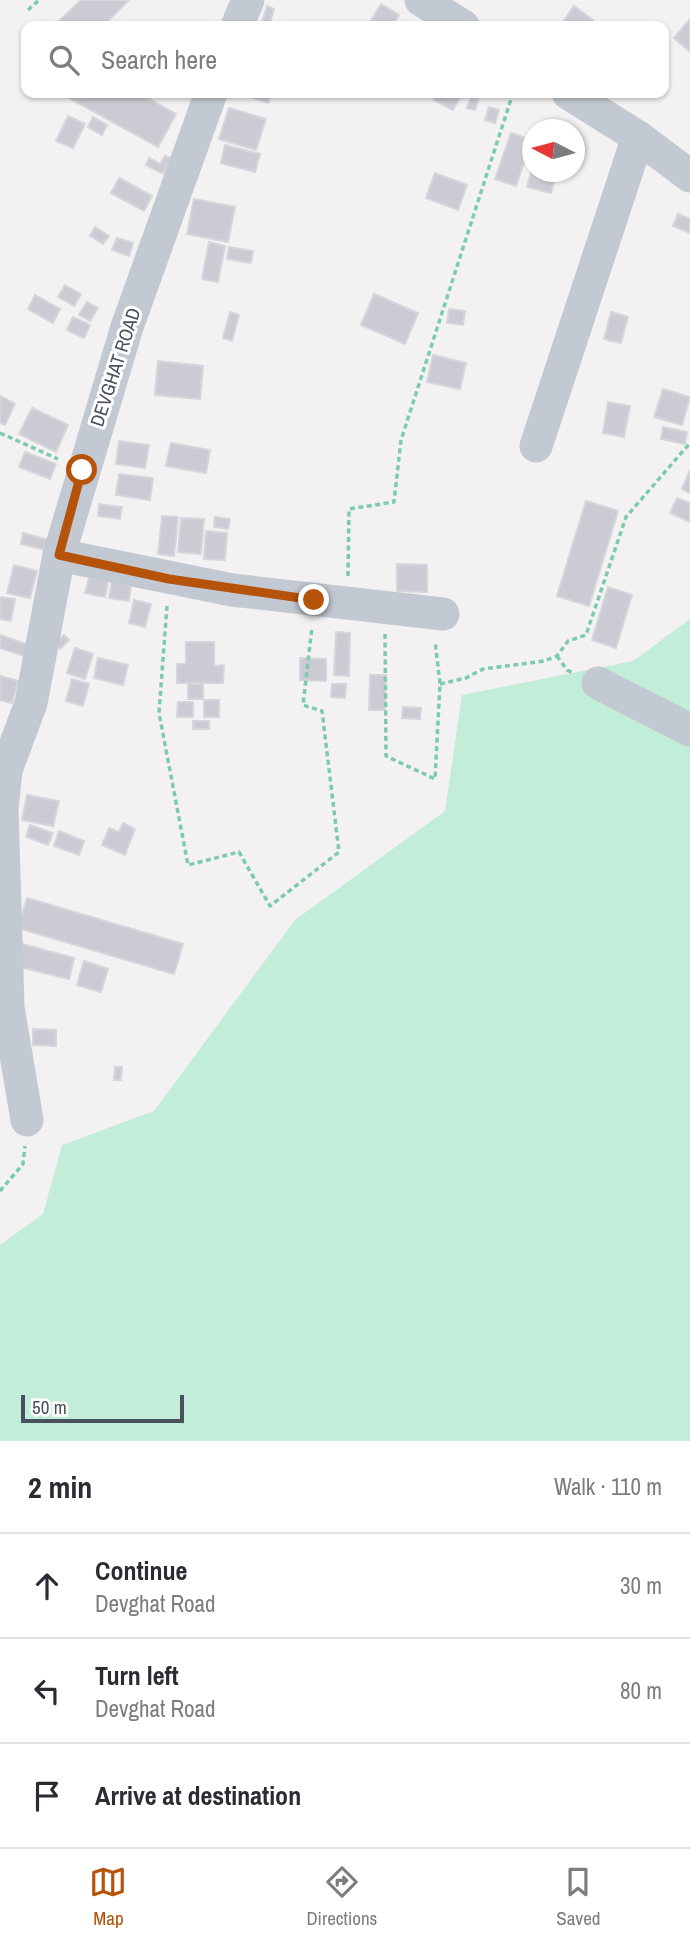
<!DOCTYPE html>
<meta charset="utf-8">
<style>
body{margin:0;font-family:"Archivo Narrow",sans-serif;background:#f7f7f7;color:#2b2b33}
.compass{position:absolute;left:522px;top:119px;width:63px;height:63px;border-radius:50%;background:#fff;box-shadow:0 2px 5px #0004;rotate:276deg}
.scale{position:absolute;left:21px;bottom:18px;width:163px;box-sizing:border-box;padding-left:7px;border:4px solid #49515e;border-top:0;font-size:19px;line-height:24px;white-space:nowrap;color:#49515e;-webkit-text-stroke:5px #fff;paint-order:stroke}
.stop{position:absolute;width:21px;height:21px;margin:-16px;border:5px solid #b45309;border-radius:50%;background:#fff}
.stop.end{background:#b45309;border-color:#fff;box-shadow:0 2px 7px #0008}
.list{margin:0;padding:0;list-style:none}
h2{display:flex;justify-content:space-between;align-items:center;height:91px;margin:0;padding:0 28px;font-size:30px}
h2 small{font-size:23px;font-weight:400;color:#7c7c81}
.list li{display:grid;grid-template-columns:46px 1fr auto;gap:21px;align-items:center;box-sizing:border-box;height:105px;padding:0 28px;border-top:2px solid #e1e1e2}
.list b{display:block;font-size:26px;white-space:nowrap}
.list p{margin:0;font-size:23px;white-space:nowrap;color:#7c7c81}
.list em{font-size:23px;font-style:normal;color:#7c7c81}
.icon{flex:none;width:38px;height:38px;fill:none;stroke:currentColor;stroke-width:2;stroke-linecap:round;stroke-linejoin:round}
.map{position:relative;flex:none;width:690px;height:1441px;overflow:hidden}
.search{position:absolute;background:#fff;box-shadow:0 2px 5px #0004;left:21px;right:21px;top:21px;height:77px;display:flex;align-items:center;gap:18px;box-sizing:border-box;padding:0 24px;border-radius:14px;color:#7c7c81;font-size:26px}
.sheet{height:406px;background:#fff}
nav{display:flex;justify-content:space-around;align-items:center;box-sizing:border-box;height:98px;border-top:2px solid #e1e1e2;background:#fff;font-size:19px;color:#7c7c81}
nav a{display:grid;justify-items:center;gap:4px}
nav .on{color:#b45309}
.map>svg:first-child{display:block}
.green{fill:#c2eed9}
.building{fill:#cbccd3;stroke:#d5d6dc;stroke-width:2}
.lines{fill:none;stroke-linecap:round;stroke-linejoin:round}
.path{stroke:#7bcbaf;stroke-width:3.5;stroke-dasharray:5 3.5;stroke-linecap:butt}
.minor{stroke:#c2c9d2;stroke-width:33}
.route{stroke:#b45309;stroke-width:9}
.labels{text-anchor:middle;stroke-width:6;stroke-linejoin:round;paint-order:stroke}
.street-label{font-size:19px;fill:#49515e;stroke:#fff}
</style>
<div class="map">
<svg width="690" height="1441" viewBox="0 0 690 1441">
<rect width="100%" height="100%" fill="#f3f1f1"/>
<polygon class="green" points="690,619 690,1441 0,1441 0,1245 43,1214 62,1145 154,1111 295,920 445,811 462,695 633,661"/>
<g class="building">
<polygon points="81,0 129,0 103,26 58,26 56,24"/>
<polygon points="381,4 399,15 392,26 376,26 370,22"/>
<polygon points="267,6 274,9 269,25 262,22"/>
<polygon points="574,6 593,20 588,26 560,26"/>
<polygon points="690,19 690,52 674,38"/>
<polygon points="60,93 138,93 176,114 158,147"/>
<polygon points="241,93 272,93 268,103"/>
<polygon points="438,93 451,93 460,97 453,110 434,100"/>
<polygon points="471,98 478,100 475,110 467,108"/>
<polygon points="489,107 499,110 495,123 485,120"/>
<polygon points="229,108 266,119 256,150 219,139"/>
<polygon points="68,116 85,124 73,148 56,141"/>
<polygon points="93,117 107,125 102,135 88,127"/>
<polygon points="511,133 532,140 516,186 495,179"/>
<polygon points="225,145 260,154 255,172 221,163"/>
<polygon points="165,156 171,158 163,174 146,165 149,158 160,164"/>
<polygon points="532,169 532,172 557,172 551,193 527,187"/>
<polygon points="435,173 467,185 458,210 426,198"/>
<polygon points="119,178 152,196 144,211 111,193"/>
<polygon points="194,199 235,207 228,242 187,234"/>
<polygon points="678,214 690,219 690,233 673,226"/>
<polygon points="95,227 109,236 103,244 90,236"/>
<polygon points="117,238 133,243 129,256 112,250"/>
<polygon points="209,242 225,246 218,282 202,279"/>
<polygon points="229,247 253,251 251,263 227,259"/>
<polygon points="65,285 81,294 74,306 58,297"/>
<polygon points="374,294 418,313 405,344 361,325"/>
<polygon points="35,295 60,309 53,323 28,309"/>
<polygon points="87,302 98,308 90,321 79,315"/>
<polygon points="449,309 465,311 463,325 447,323"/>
<polygon points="230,312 239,315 232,341 223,338"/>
<polygon points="611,312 628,317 621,343 604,339"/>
<polygon points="73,317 90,325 84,338 67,330"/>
<polygon points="433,355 466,363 460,389 427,382"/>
<polygon points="158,361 203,366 200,399 155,395"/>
<polygon points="663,389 690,397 682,425 654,417"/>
<polygon points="0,396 15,404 5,425 0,423"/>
<polygon points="608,402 630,406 624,437 603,433"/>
<polygon points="32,408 68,425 56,452 19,434"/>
<polygon points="663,427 687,432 685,444 661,439"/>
<polygon points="119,441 149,445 145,468 116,464"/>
<polygon points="171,443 210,450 206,473 166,466"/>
<polygon points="25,452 56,464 50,479 19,467"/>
<polygon points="690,470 690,493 682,489"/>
<polygon points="119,474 153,478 150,500 116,495"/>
<polygon points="677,498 690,503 690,522 670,513"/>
<polygon points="586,501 618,511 589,606 557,596"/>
<polygon points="99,504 122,507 120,519 98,516"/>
<polygon points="162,516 178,517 174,556 158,554"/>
<polygon points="215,517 230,519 228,529 214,527"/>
<polygon points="181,518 204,519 201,554 178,552"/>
<polygon points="206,531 227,533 225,560 204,559"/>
<polygon points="23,533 49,540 46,550 21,544"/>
<polygon points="397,564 427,565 427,592 397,591"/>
<polygon points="14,565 37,571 30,598 7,593"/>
<polygon points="89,578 108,581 105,597 85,593"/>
<polygon points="112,581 131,585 129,601 109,598"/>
<polygon points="608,587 632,595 616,648 592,640"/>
<polygon points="0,597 15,599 11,621 0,619"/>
<polygon points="134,600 151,604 145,627 129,623"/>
<polygon points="336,632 350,633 349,676 334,675"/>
<polygon points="0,635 28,645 24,656 0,648"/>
<polygon points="64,635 69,640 60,649 54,644"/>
<polygon points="186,642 214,642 214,666 224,665 223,683 177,683 177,664 186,664"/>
<polygon points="75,648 93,654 85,679 67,673"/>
<polygon points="98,658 128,665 123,685 94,678"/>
<polygon points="300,658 326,659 326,681 300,680"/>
<polygon points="370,675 386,675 385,710 369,710"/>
<polygon points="0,676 18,681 12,703 0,700"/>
<polygon points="72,679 89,684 83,706 66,701"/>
<rect x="188" y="684" width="15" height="15"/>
<polygon points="332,684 346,684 345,698 331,697"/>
<rect x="204" y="700" width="15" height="17"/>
<polygon points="178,702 193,702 193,717 177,717"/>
<polygon points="403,707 421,708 420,719 402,718"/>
<rect x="193" y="721" width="16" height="8"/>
<polygon points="27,795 59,801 53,826 22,820"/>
<polygon points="123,823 135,829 125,855 102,845 109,828 119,832"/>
<polygon points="30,825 53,833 48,845 26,837"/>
<polygon points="59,831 84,841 79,855 54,846"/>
<polygon points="27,898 183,944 174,974 18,928"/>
<polygon points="22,944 74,958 69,979 16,966"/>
<polygon points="84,961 108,969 101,992 77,985"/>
<polygon points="33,1029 56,1030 56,1046 33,1045"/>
<polygon points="115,1067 122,1067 121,1080 114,1080"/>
</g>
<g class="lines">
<g class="path">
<polyline points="28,10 39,0"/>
<polyline points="0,433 58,459"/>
<polyline points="348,576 349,509 394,502 401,440 513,93"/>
<polyline points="167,606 159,713 188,865 239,852 270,906 339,852 322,711 303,705 312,627"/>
<polyline points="385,634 386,756 435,779 440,684 435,641"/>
<polyline points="557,656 567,670 573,673"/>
<polyline points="440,684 466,678 483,669 544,661 557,656 568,641 586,635 626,517 690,443"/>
<polyline points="0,1191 23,1164 25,1146"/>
</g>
<g class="minor">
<polyline points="421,0 463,26"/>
<polyline points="237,26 248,0"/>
<polyline points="211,93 127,327 59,555 232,590 443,614"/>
<polyline points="568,93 638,137 690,176"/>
<polyline points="536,446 638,137"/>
<polyline points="598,683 690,730"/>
<polyline points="0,768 6,770 2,809 8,1007 27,1120"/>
<polyline points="6,770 31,703 59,555"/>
</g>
</g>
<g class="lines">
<polyline class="route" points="82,470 59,555 169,579 314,600"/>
</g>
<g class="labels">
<g class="street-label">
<text transform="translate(115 367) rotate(-72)" y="7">DEVGHAT ROAD</text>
</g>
</g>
</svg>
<svg class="compass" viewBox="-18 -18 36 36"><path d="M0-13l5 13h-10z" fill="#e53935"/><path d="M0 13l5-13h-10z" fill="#7c7c81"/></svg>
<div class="scale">50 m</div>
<div class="stop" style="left:82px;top:470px"></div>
<div class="stop end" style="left:314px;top:600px"></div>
<div class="search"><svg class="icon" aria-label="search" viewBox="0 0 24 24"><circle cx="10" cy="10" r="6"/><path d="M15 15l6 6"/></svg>Search here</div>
</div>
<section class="sheet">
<h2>2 min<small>Walk · 110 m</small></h2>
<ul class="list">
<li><svg class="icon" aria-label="ahead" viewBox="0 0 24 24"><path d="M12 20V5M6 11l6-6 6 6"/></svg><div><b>Continue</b><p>Devghat Road</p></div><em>30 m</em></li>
<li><svg class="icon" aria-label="left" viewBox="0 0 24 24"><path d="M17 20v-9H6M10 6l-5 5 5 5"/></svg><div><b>Turn left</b><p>Devghat Road</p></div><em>80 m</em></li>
<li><svg class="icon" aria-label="arrive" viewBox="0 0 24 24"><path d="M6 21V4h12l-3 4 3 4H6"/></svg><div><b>Arrive at destination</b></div></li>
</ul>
</section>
<nav>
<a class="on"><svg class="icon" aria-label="map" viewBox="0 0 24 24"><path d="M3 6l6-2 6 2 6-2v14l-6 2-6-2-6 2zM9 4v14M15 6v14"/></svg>Map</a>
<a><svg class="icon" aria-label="directions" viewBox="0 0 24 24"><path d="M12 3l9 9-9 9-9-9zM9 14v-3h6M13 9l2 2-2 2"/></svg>Directions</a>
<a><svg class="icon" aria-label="saved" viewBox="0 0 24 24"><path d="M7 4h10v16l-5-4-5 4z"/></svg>Saved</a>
</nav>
